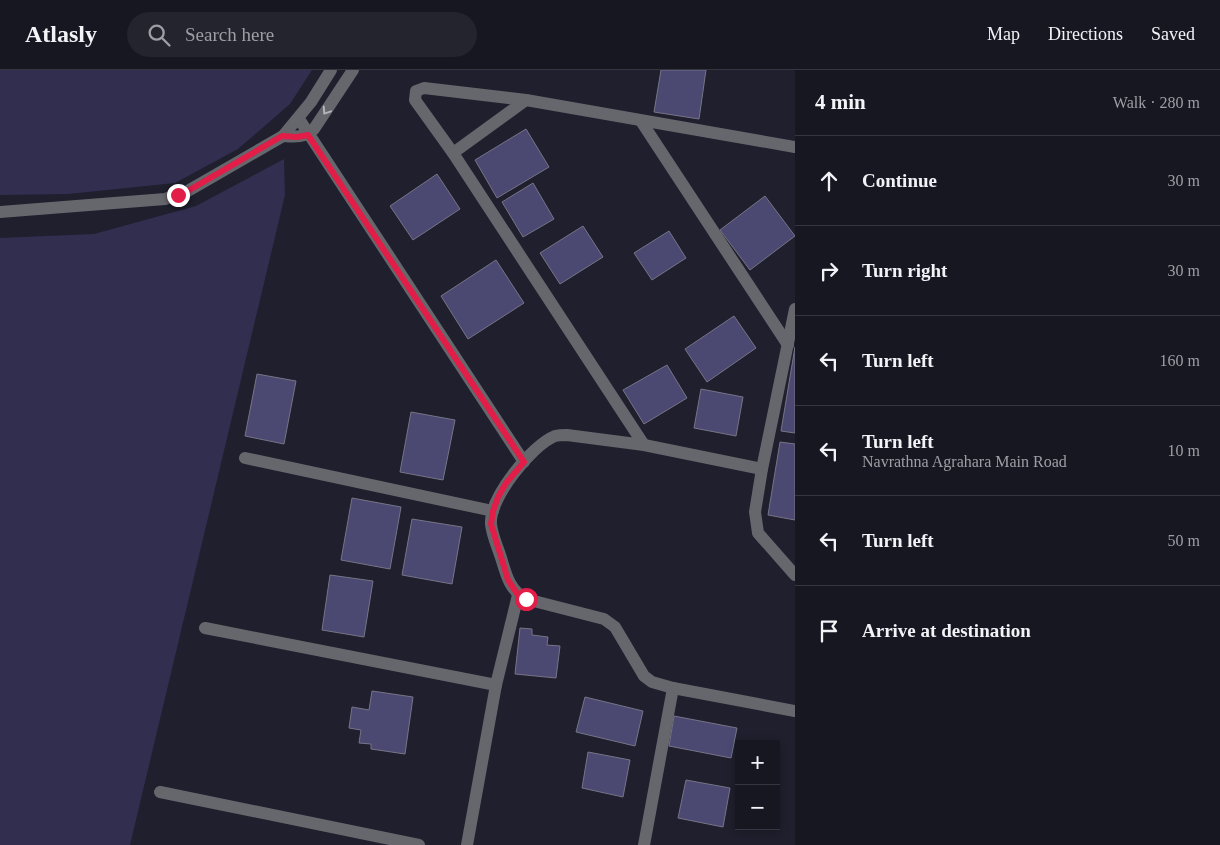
<!DOCTYPE html>
<meta charset="utf-8">
<style>
body{margin:0;font-family:"Times New Roman",serif;background:#24242f;color:#f1f3f6}
.controls{position:absolute;right:15px;bottom:15px;display:grid;overflow:hidden;border-radius:0px;box-shadow:0 2px 8px #0003}
.controls button{width:45px;height:45px;display:grid;place-items:center;padding:0;border:0;border-bottom:1px solid #363640;background:#171722;color:#f1f3f6;font:25px sans-serif}
.stop{position:absolute;width:15px;height:15px;margin:-11px;border:4px solid #e11d48;border-radius:50%;background:#fff}
.stop.end{background:#e11d48;border-color:#fff;box-shadow:0 1px 5px #0008}
.list{margin:0;padding:0;list-style:none}
h2{display:flex;justify-content:space-between;align-items:center;height:65px;margin:0;padding:0 20px;font-size:21px}
h2 small{font-size:16px;font-weight:400;color:#9e9fa5}
.list li{display:grid;grid-template-columns:32px 1fr auto;gap:15px;align-items:center;box-sizing:border-box;height:90px;padding:0 20px;border-top:1px solid #363640}
.list b{display:block;font-size:19px;white-space:nowrap}
.list p{margin:0;font-size:16px;white-space:nowrap;color:#9e9fa5}
.list em{font-size:16px;font-style:normal;color:#9e9fa5}
.icon{flex:none;width:28px;height:28px;fill:none;stroke:currentColor;stroke-width:2;stroke-linecap:round;stroke-linejoin:round}
.map{position:relative;flex:none;width:795px;height:775px;overflow:hidden}
header{display:flex;align-items:center;gap:30px;box-sizing:border-box;height:70px;padding:0 25px;background:#171722;border-bottom:1px solid #363640}
header strong{font-size:24px}
nav{display:flex;gap:28px;margin-inline-start:auto;font-size:18px}
.search{width:350px;height:45px;background:#24242f;display:flex;align-items:center;gap:12px;box-sizing:border-box;padding:0 18px;border-radius:28px;color:#9e9fa5;font-size:19px}
main{display:flex}
aside{flex:1;background:#171722}
.map>svg:first-child{display:block}
.green{fill:#312e50}
.building{fill:#4b4872;stroke:#767587}
.lines{fill:none;stroke-linecap:round;stroke-linejoin:round}
.minor{stroke:#66666d;stroke-width:12}
.tertiary{stroke:#66666d;stroke-width:12}
.oneway{stroke:#b2b2bb}
.route{stroke:#e11d48;stroke-width:6}
</style>
<header>
<strong>Atlasly</strong>
<div class="search"><svg class="icon" aria-label="search" viewBox="0 0 24 24"><circle cx="10" cy="10" r="6"/><path d="M15 15l6 6"/></svg>Search here</div>
<nav><a>Map</a><a>Directions</a><a>Saved</a></nav>
</header>
<main>
<div class="map">
<svg width="795" height="775" viewBox="0 0 795 775">
<rect width="100%" height="100%" fill="#1f1f2d"/>
<g class="green">
<polygon points="0,0 312,0 290,34 238,79 175,113 68,124 0,125"/>
<polygon points="284,89 285,125 130,775 0,775 0,168 94,164 196,136"/>
</g>
<g class="building">
<polygon points="661,0 706,0 699,49 654,42"/>
<polygon points="526,59 549,97 497,128 475,90"/>
<polygon points="437,104 460,139 413,170 390,136"/>
<polygon points="533,113 554,149 523,167 502,132"/>
<polygon points="765,126 795,166 750,200 720,160"/>
<polygon points="583,156 603,187 560,214 540,183"/>
<polygon points="669,161 686,188 652,210 634,183"/>
<polygon points="496,190 524,233 468,269 441,226"/>
<polygon points="734,246 756,278 707,312 685,279"/>
<polygon points="795,277 795,363 781,361"/>
<polygon points="667,295 687,328 644,354 623,320"/>
<polygon points="257,304 296,311 284,374 245,366"/>
<polygon points="701,319 743,327 736,366 694,358"/>
<polygon points="411,342 455,350 443,410 400,402"/>
<polygon points="780,372 795,374 795,450 768,445"/>
<polygon points="352,428 401,437 390,499 341,490"/>
<polygon points="412,449 462,457 452,514 402,505"/>
<polygon points="330,505 373,511 364,567 322,560"/>
<polygon points="520,558 532,559 532,565 548,567 547,575 560,576 556,608 515,604"/>
<polygon points="372,621 413,627 405,684 371,679 371,674 359,673 361,660 349,658 352,637 369,640"/>
<polygon points="585,627 643,641 635,676 576,662"/>
<polygon points="674,646 737,658 731,688 669,676"/>
<polygon points="588,682 630,690 623,727 582,718"/>
<polygon points="686,710 730,718 723,757 678,748"/>
</g>
<g class="lines">
<g class="minor">
<polyline points="299,49 524,392"/>
<polyline points="641,51 788,275"/>
<polyline points="453,83 526,30"/>
<polyline points="795,239 762,399 755,442 758,463 795,505"/>
<polyline points="644,375 453,83 415,30 416,21 424,18 526,30 795,77"/>
<polyline points="245,388 493,441"/>
<path d="M 762,399 L 644,375 L 567,365 C 563,365 559,365 555,366 C 532,375 489,428 491,454 C 492,466 499,480 502,491 C 507,508 511,521 526,529 L 604,549 L 615,557 L 644,606 L 652,612 L 673,618 L 795,641"/>
<polyline points="205,558 496,615"/>
<polyline points="160,722 419,775"/>
<polyline points="467,775 496,615 518,525"/>
<polyline points="644,775 673,618"/>
</g>
<g class="tertiary">
<path d="M 283,66 C 295,67 304,68 314,59 L 353,0"/>
<polyline points="0,142 165,129 186,122 283,66 311,32 331,0"/>
</g>
</g>
<defs><path id="oneway-chevron" d="M-2-3.5L2.5 0L-2 3.5" fill="none" stroke-width="1.6" stroke-linecap="round" stroke-linejoin="round" transform="scale(1.25)"/></defs>
<use class="oneway" href="#oneway-chevron" transform="translate(326 41) rotate(124)"/>
<g class="lines">
<polyline class="route" points="178,125 186,122 282,66 297,67 308,65 524,392 506,413 498,427 493,441 491,454 508,510 518,525 526,529"/>
</g>
</svg>
<div class="controls">
<button>+</button>
<button>−</button>
</div>
<div class="stop" style="left:526px;top:529px"></div>
<div class="stop end" style="left:178px;top:125px"></div>
</div>
<aside>
<h2>4 min<small>Walk · 280 m</small></h2>
<ul class="list">
<li><svg class="icon" aria-label="ahead" viewBox="0 0 24 24"><path d="M12 20V5M6 11l6-6 6 6"/></svg><div><b>Continue</b></div><em>30 m</em></li>
<li><svg class="icon" aria-label="right" viewBox="0 0 24 24"><path d="M7 20v-9h11M14 6l5 5-5 5"/></svg><div><b>Turn right</b></div><em>30 m</em></li>
<li><svg class="icon" aria-label="left" viewBox="0 0 24 24"><path d="M17 20v-9H6M10 6l-5 5 5 5"/></svg><div><b>Turn left</b></div><em>160 m</em></li>
<li><svg class="icon" aria-label="left" viewBox="0 0 24 24"><path d="M17 20v-9H6M10 6l-5 5 5 5"/></svg><div><b>Turn left</b><p>Navrathna Agrahara Main Road</p></div><em>10 m</em></li>
<li><svg class="icon" aria-label="left" viewBox="0 0 24 24"><path d="M17 20v-9H6M10 6l-5 5 5 5"/></svg><div><b>Turn left</b></div><em>50 m</em></li>
<li><svg class="icon" aria-label="arrive" viewBox="0 0 24 24"><path d="M6 21V4h12l-3 4 3 4H6"/></svg><div><b>Arrive at destination</b></div></li>
</ul>
</aside>
</main>
